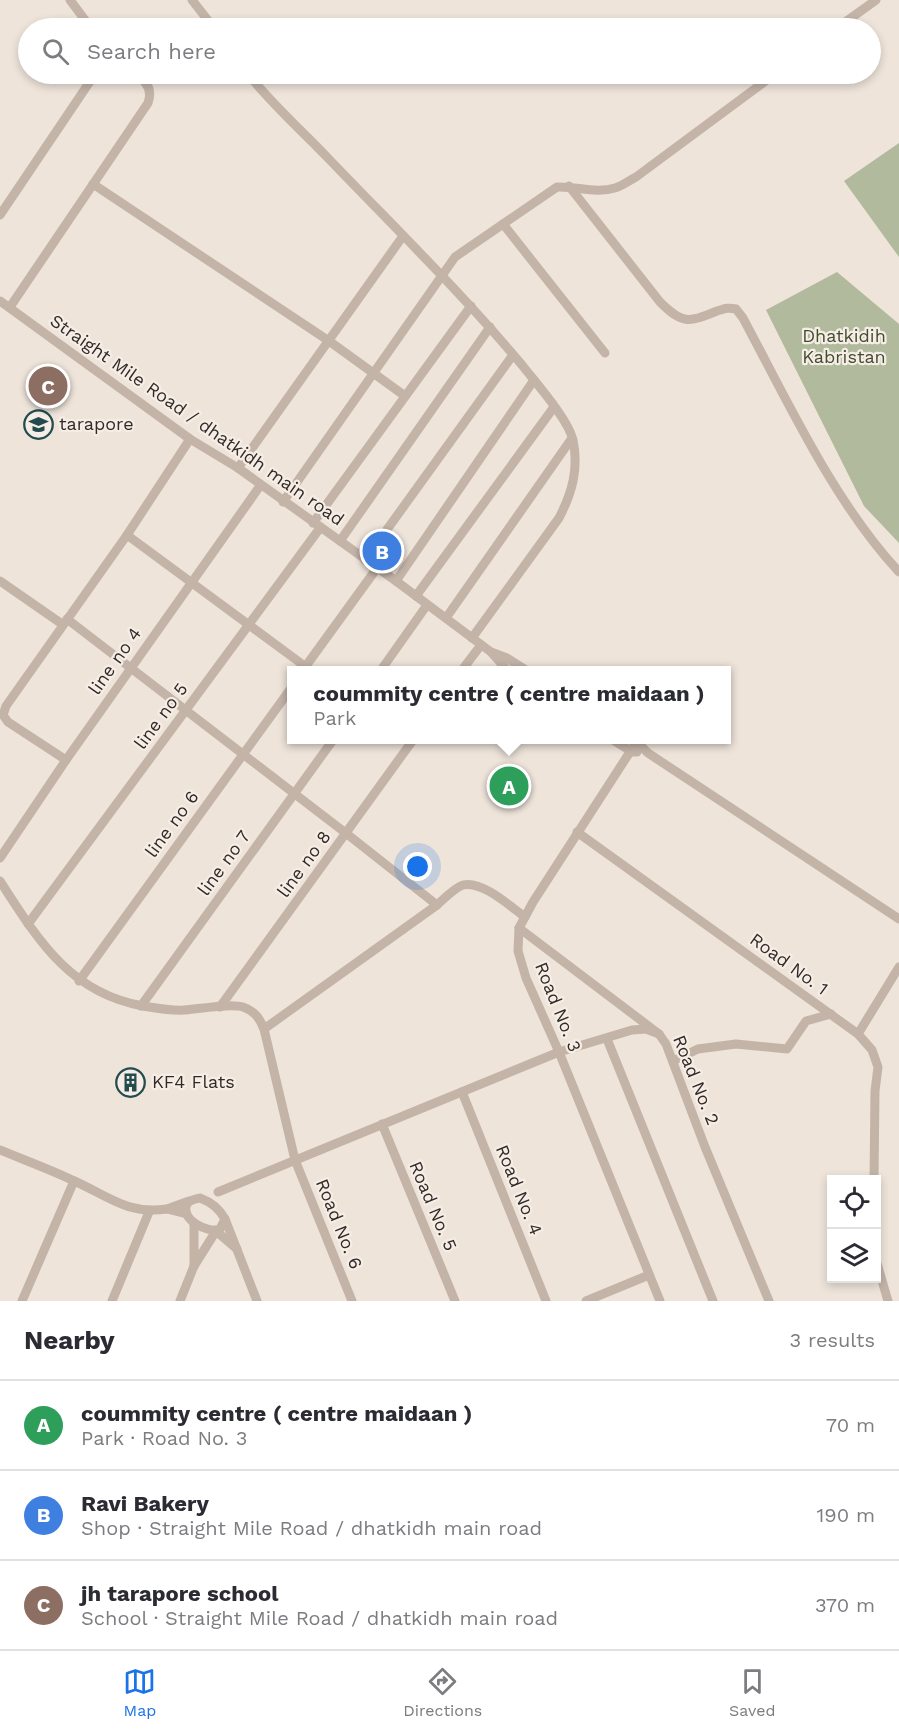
<!DOCTYPE html>
<meta charset="utf-8">
<style>
body{margin:0;font-family:"Work Sans",sans-serif;background:#f7f7f7;color:#2b2b33}
.controls{position:absolute;right:18px;bottom:18px;display:grid;overflow:hidden;border-radius:0px;box-shadow:0 3px 9px #0003}
.controls button{width:54px;height:54px;display:grid;place-items:center;padding:0;border:0;border-bottom:2px solid #e1e1e2;background:#fff;color:#2b2b33;font:30px sans-serif}
.you{position:absolute;left:418px;top:867px;width:21px;height:21px;margin:-15px;border:4px solid #fff;border-radius:50%;background:#1a73e8;box-shadow:0 0 0 9px #1a73e833}
.badge{display:grid;place-items:center;width:39px;height:39px;border-radius:50%;background:#1a73e8;color:#fff;font-size:20px;font-weight:700}
.pin{position:absolute;translate:-50% -50%;border:3px solid #fff;box-shadow:0 2px 6px #0006}
.popup{position:absolute;left:287px;top:666px;width:444px;height:78px;box-sizing:border-box;display:grid;place-content:center;border-radius:0px;background:#fff;filter:drop-shadow(0 2px 4px #0005);font-size:20px;white-space:nowrap;color:#7c7c81}
.popup b{font-size:22px;color:#2b2b33}
.popup::after{content:'';position:absolute;left:50%;top:100%;margin-left:-12px;border:12px solid transparent;border-top-color:#fff}
.list{margin:0;padding:0;list-style:none}
h2{display:flex;justify-content:space-between;align-items:center;height:78px;margin:0;padding:0 24px;font-size:26px}
h2 small{font-size:20px;font-weight:400;color:#7c7c81}
.list li{display:grid;grid-template-columns:39px 1fr auto;gap:18px;align-items:center;box-sizing:border-box;height:90px;padding:0 24px;border-top:2px solid #e1e1e2}
.list b{display:block;font-size:22px;white-space:nowrap}
.list p{margin:0;font-size:20px;white-space:nowrap;color:#7c7c81}
.list em{font-size:20px;font-style:normal;color:#7c7c81}
.icon{flex:none;width:33px;height:33px;fill:none;stroke:currentColor;stroke-width:2;stroke-linecap:round;stroke-linejoin:round}
.map{position:relative;flex:none;width:899px;height:1301px;overflow:hidden}
.search{position:absolute;background:#fff;box-shadow:0 3px 9px #0003;left:18px;right:18px;top:18px;height:66px;display:flex;align-items:center;gap:15px;box-sizing:border-box;padding:0 21px;border-radius:33px;color:#7c7c81;font-size:22px}
.sheet{height:348px;background:#fff}
nav{display:flex;justify-content:space-around;align-items:center;box-sizing:border-box;height:84px;border-top:2px solid #e1e1e2;background:#fff;font-size:16px;color:#7c7c81}
nav a{display:grid;justify-items:center;gap:3px}
nav .on{color:#1a73e8}
.map>svg:first-child{display:block}
.green{fill:#b1ba9d}
.lines{fill:none;stroke-linecap:round;stroke-linejoin:round}
.street{stroke:#c4b4a8;stroke-width:9}
.labels{text-anchor:middle;stroke-width:4.5;stroke-linejoin:round;paint-order:stroke}
.park-label{font-size:18px;fill:#424d2e;stroke:#f6eee6}
.street-label{font-size:18px;fill:#322a27;stroke:#f6eee6}
.poi-label{font-size:18px;fill:#322a27;stroke:#f6eee6;text-anchor:start}
</style>
<div class="map">
<svg width="899" height="1301" viewBox="0 0 899 1301">
<rect width="100%" height="100%" fill="#eee4da"/>
<g class="green">
<polygon points="899,143 899,257 844,181"/>
<polygon points="837,272 899,324 899,543 864,506 766,310"/>
</g>
<g class="lines">
<g class="street">
<polyline points="70,0 91,28"/>
<polyline points="192,0 214,28"/>
<polyline points="837,28 876,0"/>
<path d="M 248,74 C 271,103 300,129 326,156 C 392,225 461,292 522,365 C 536,383 568,419 573,440 C 579,469 572,493 559,518 L 472,638"/>
<polyline points="145,82 156,74"/>
<polyline points="93,184 329,341 405,396"/>
<path d="M 569,186 L 660,302 C 682,324 688,323 717,311 C 724,309 727,307 736,309 L 743,318 C 788,402 834,502 899,572"/>
<polyline points="0,215 95,74"/>
<polyline points="503,224 605,353"/>
<polyline points="0,301 190,439 238,468 396,581 491,652 507,670"/>
<path d="M 10,307 L 148,103 C 153,89 146,80 134,74"/>
<polyline points="238,468 403,236"/>
<path d="M 283,502 L 455,257 L 557,187 C 576,186 596,194 615,188 C 622,186 630,180 636,177 L 775,74"/>
<polyline points="313,523 471,306"/>
<polyline points="127,535 306,667"/>
<polyline points="340,541 490,327"/>
<polyline points="365,560 513,355"/>
<polyline points="0,581 62,624"/>
<polyline points="396,581 534,380"/>
<polyline points="416,596 554,407"/>
<polyline points="446,618 572,438"/>
<polyline points="67,619 347,834 437,905 264,1029"/>
<polyline points="491,652 507,658 526,670"/>
<polyline points="303,670 377,568"/>
<polyline points="381,670 427,605"/>
<polyline points="462,670 481,645"/>
<polyline points="613,740 632,752 637,752"/>
<polyline points="635,740 648,753 899,919"/>
<polyline points="637,741 533,902 519,928 518,951 526,978 559,1052 660,1301"/>
<polyline points="66,760 8,722 3,715 6,706 127,535 190,439"/>
<polyline points="577,832 858,1034 872,1050 878,1067 875,1091 874,1180"/>
<polyline points="0,858 66,760 260,486"/>
<path d="M 0,881 C 37,938 69,993 143,1006 C 156,1008 171,1011 184,1010 C 198,1009 231,1003 243,1007 C 255,1011 260,1019 264,1029 L 295,1160 L 352,1301"/>
<path d="M 437,905 C 444,899 454,888 463,885 C 482,880 511,907 525,917"/>
<polyline points="28,924 320,528"/>
<polyline points="519,928 659,1034 666,1044 705,1147 769,1301"/>
<polyline points="79,981 292,687"/>
<polyline points="141,1006 333,740"/>
<polyline points="220,1007 413,740"/>
<polyline points="858,1034 899,967"/>
<polyline points="607,1039 713,1301"/>
<polyline points="673,1061 698,1049 736,1044 787,1049 806,1021 831,1014"/>
<polyline points="462,1092 546,1301"/>
<polyline points="382,1124 455,1301"/>
<path d="M 0,1150 C 24,1160 49,1169 72,1180 C 107,1195 126,1215 167,1209"/>
<polyline points="218,1192 559,1052 632,1030 646,1029 659,1034"/>
<path d="M 200,1198 C 211,1202 219,1208 225,1219 L 220,1229 C 208,1234 179,1219 187,1204 C 189,1200 196,1199 200,1198 Z"/>
<polyline points="187,1214 167,1209 189,1201"/>
<polyline points="225,1219 257,1301"/>
<polyline points="194,1223 194,1266 216,1231 237,1249"/>
<polyline points="876,1260 888,1301"/>
<polyline points="22,1301 74,1181"/>
<polyline points="112,1301 149,1212"/>
<polyline points="180,1301 194,1266"/>
<polyline points="586,1301 649,1275"/>
</g>
</g>
<defs>
<symbol id="school-ring" viewBox="-11 -11 22 22"><circle r="9.5" fill="#f6eee6" stroke="#224c4e" stroke-width="1.5"/><path d="M0-5L7-2L0 1L-7-2ZM-4 1L0 2.5L4 1V4Q0 6-4 4Z" fill="#224c4e"/></symbol>
<symbol id="building-ring" viewBox="-11 -11 22 22"><circle r="9.5" fill="#f6eee6" stroke="#224c4e" stroke-width="1.5"/><path d="M-4-6H4V6H1V3H-1V6H-4ZM-2.5-4.3h1.7v1.8h-1.7ZM.8-4.3h1.7v1.8H.8ZM-2.5-1h1.7V.8h-1.7ZM.8-1h1.7V.8H.8Z" fill="#224c4e"/></symbol>
</defs>
<g fill-rule="evenodd">
<use href="#school-ring" x="22" y="408" width="33" height="33"/>
<use href="#building-ring" x="114" y="1066" width="33" height="33"/>
</g>
<g class="labels">
<g class="park-label">
<text x="844" y="342">Dhatkidih<tspan x="844" dy="21">Kabristan</tspan></text>
</g>
<g class="street-label">
<text transform="translate(197 420) rotate(35)" y="6">Straight Mile Road / dhatkidh main road</text>
<text transform="translate(115 661) rotate(-55)" y="6">line no 4</text>
<text transform="translate(161 716) rotate(-54)" y="6">line no 5</text>
<text transform="translate(172 824) rotate(-54)" y="6">line no 6</text>
<text transform="translate(224 863) rotate(-54)" y="6">line no 7</text>
<text transform="translate(304 864) rotate(-54)" y="6">line no 8</text>
<text transform="translate(789 964) rotate(36)" y="6">Road No. 1</text>
<text transform="translate(558 1007) rotate(68)" y="6">Road No. 3</text>
<text transform="translate(696 1080) rotate(68)" y="6">Road No. 2</text>
<text transform="translate(519 1190) rotate(68)" y="6">Road No. 4</text>
<text transform="translate(433 1206) rotate(67)" y="6">Road No. 5</text>
<text transform="translate(339 1224) rotate(68)" y="6">Road No. 6</text>
</g>
<g class="poi-label">
<text x="59" y="430">tarapore</text>
<text x="152" y="1088">KF4 Flats</text>
</g>
</g>
</svg>
<div class="controls">
<button><svg class="icon" aria-label="locate" viewBox="0 0 24 24"><circle cx="12" cy="12" r="6"/><path d="M12 2v4M12 18v4M2 12h4M18 12h4"/></svg></button>
<button><svg class="icon" aria-label="layers" viewBox="0 0 24 24"><path d="M12 4l9 5-9 5-9-5zM3 14l9 5 9-5"/></svg></button>
</div>
<div class="you"></div>
<div class="pin badge" style="left:509px;top:786px;background:#2e9e5b">A</div>
<div class="popup"><b>coummity centre ( centre maidaan )</b>Park</div>
<div class="pin badge" style="left:382px;top:551px;background:#3f7fe0">B</div>
<div class="pin badge" style="left:48px;top:386px;background:#8d6e63">C</div>
<div class="search"><svg class="icon" aria-label="search" viewBox="0 0 24 24"><circle cx="10" cy="10" r="6"/><path d="M15 15l6 6"/></svg>Search here</div>
</div>
<section class="sheet">
<h2>Nearby<small>3 results</small></h2>
<ul class="list">
<li><span class="badge" style="background:#2e9e5b">A</span><div><b>coummity centre ( centre maidaan )</b><p>Park · Road No. 3</p></div><em>70 m</em></li>
<li><span class="badge" style="background:#3f7fe0">B</span><div><b>Ravi Bakery</b><p>Shop · Straight Mile Road / dhatkidh main road</p></div><em>190 m</em></li>
<li><span class="badge" style="background:#8d6e63">C</span><div><b>jh tarapore school</b><p>School · Straight Mile Road / dhatkidh main road</p></div><em>370 m</em></li>
</ul>
</section>
<nav>
<a class="on"><svg class="icon" aria-label="map" viewBox="0 0 24 24"><path d="M3 6l6-2 6 2 6-2v14l-6 2-6-2-6 2zM9 4v14M15 6v14"/></svg>Map</a>
<a><svg class="icon" aria-label="directions" viewBox="0 0 24 24"><path d="M12 3l9 9-9 9-9-9zM9 14v-3h6M13 9l2 2-2 2"/></svg>Directions</a>
<a><svg class="icon" aria-label="saved" viewBox="0 0 24 24"><path d="M7 4h10v16l-5-4-5 4z"/></svg>Saved</a>
</nav>
